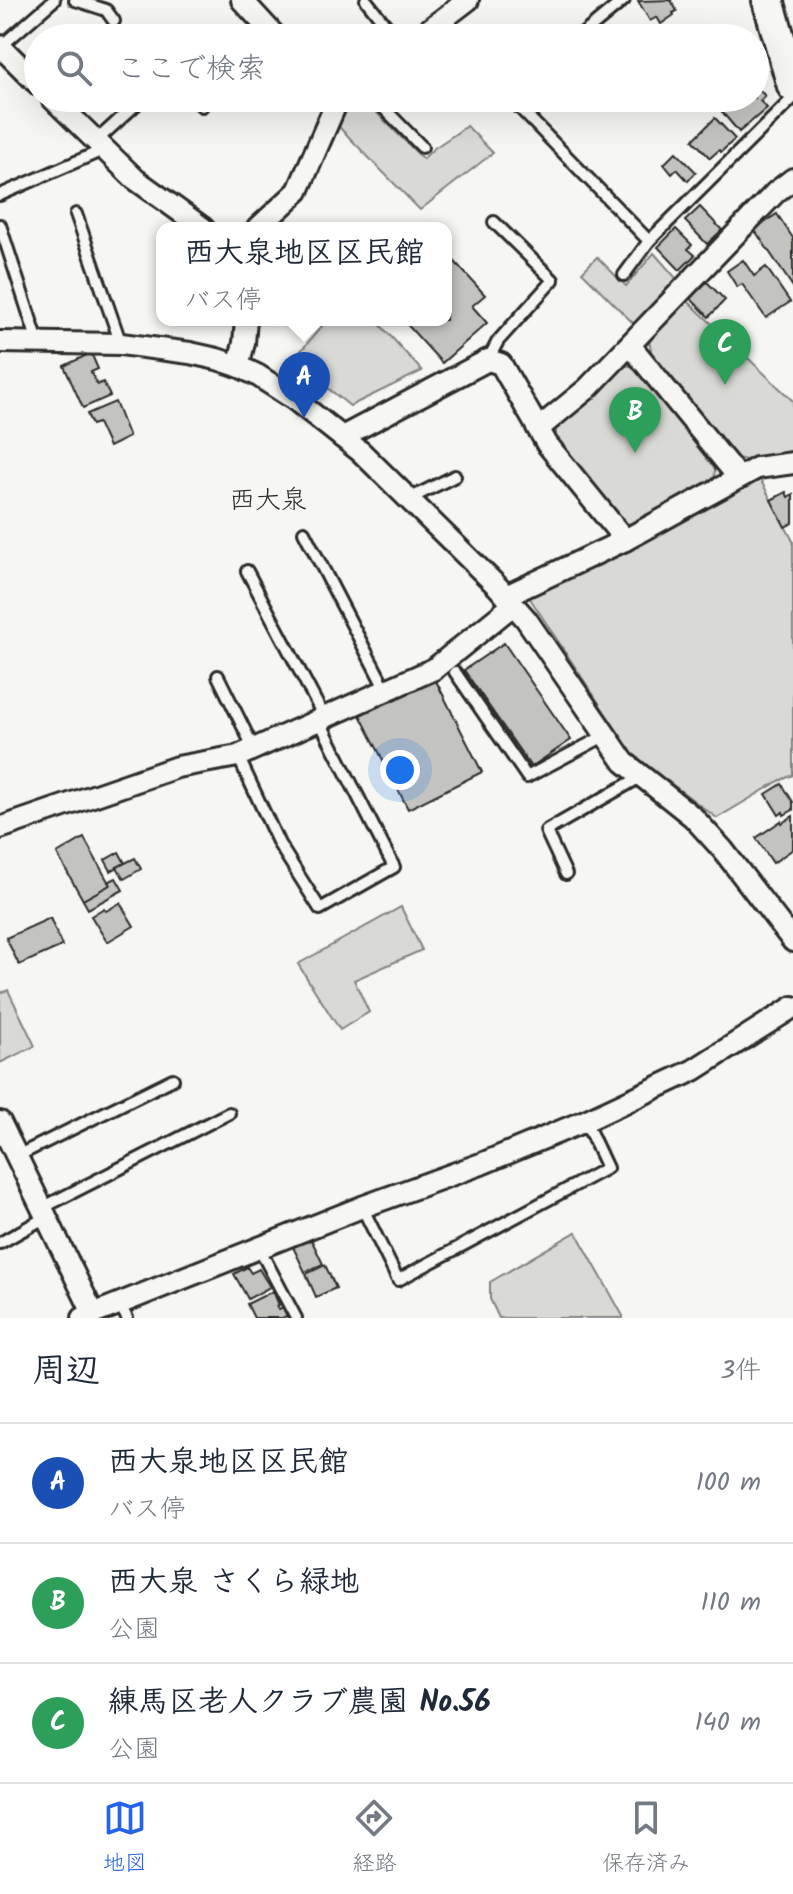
<!DOCTYPE html>
<html lang="ja">
<meta charset="utf-8">
<style>
body{margin:0;font-family:Kalam,"Klee One",sans-serif;background:#f2f2f3;color:#1f2937}
.you{position:absolute;left:400px;top:770px;width:28px;height:28px;margin:-20px;border:6px solid #fff;border-radius:50%;background:#1a73e8;box-shadow:0 0 0 12px #1a73e833}
.badge{display:grid;place-items:center;width:52px;height:52px;border-radius:50%;background:#2563eb;color:#fff;font-size:26px;font-weight:700}
.pin{position:absolute;translate:-50% -66px;filter:drop-shadow(0 2px 4px #0008)}
.pin::after{content:'';position:absolute;top:42px;width:28px;height:24px;background:inherit;clip-path:polygon(0 0,100% 0,50% 100%)}
.popup{position:absolute;left:156px;top:222px;width:296px;height:104px;box-sizing:border-box;display:grid;place-content:center;border-radius:16px;background:#fff;filter:drop-shadow(0 2px 6px #0005);font-size:26px;white-space:nowrap;color:#747a83}
.popup b{font-size:30px;color:#1f2937}
.popup::after{content:'';position:absolute;left:50%;top:100%;margin-left:-16px;border:16px solid transparent;border-top-color:#fff}
.list{margin:0;padding:0;list-style:none}
h2{display:flex;justify-content:space-between;align-items:center;height:104px;margin:0;padding:0 32px;font-size:34px}
h2 small{font-size:26px;font-weight:400;color:#747a83}
.list li{display:grid;grid-template-columns:52px 1fr auto;gap:24px;align-items:center;box-sizing:border-box;height:120px;padding:0 32px;border-top:2px solid #e0e1e3}
.list b{display:block;font-size:30px;white-space:nowrap}
.list p{margin:0;font-size:26px;white-space:nowrap;color:#747a83}
.list em{font-size:26px;font-style:normal;color:#747a83}
.icon{flex:none;width:44px;height:44px;fill:none;stroke:currentColor;stroke-width:2;stroke-linecap:round;stroke-linejoin:round}
.map{position:relative;flex:none;width:793px;height:1318px;overflow:hidden}
.search{position:absolute;background:#fff;box-shadow:0 8px 32px #0002;left:24px;right:24px;top:24px;height:88px;display:flex;align-items:center;gap:20px;box-sizing:border-box;padding:0 28px;border-radius:44px;color:#747a83;font-size:30px}
.sheet{height:464px;background:#fff}
nav{display:flex;justify-content:space-around;align-items:center;box-sizing:border-box;height:112px;border-top:2px solid #e0e1e3;background:#fff;font-size:22px;color:#747a83}
nav a{display:grid;justify-items:center;gap:4px}
nav .on{color:#2563eb}
.map>svg:first-child{display:block}
.green{fill:#d9d9d5;stroke:#828280;stroke-width:2}
.building{fill:#c3c3c0;stroke:#2b2b2b;stroke-width:2}
.lines{fill:none;stroke-linecap:round;stroke-linejoin:round}
.service-casing{stroke:#2b2b2b;stroke-width:16}
.minor-casing{stroke:#2b2b2b;stroke-width:26}
.primary-casing{stroke:#2b2b2b;stroke-width:36}
.service{stroke:#f6f6f2;stroke-width:10}
.minor{stroke:#f6f6f2;stroke-width:20}
.primary{stroke:#f6f6f2;stroke-width:30}
.labels{text-anchor:middle;stroke-width:7;stroke-linejoin:round;paint-order:stroke}
.quarter-label{font-size:26px;fill:#2b2b2b;stroke:#f6f6f2}
</style>
<div class="map">
<svg width="793" height="1318" viewBox="0 0 793 1318">
<rect width="100%" height="100%" fill="#f6f6f2"/>
<filter id="ink" filterUnits="userSpaceOnUse"><feTurbulence type="fractalNoise" baseFrequency=".0125" numOctaves="2"/><feDisplacementMap in="SourceGraphic" scale="16" xChannelSelector="R" yChannelSelector="G"/><feConvolveMatrix kernelMatrix="1 2 1 2 8 2 1 2 1" color-interpolation-filters="sRGB"/></filter>
<g filter="url(#ink)">
<g class="green">
<polygon points="365,101 423,159 433,149 467,126 493,153 420,210 337,125 344,111 355,102"/>
<polygon points="654,253 676,278 671,285 793,401 793,452 754,457 749,461 738,458 648,355 651,350 649,339 582,272 597,257 626,286"/>
<polygon points="327,320 376,320 422,371 350,406 293,360"/>
<polygon points="624,366 634,366 715,469 714,481 637,526 625,523 556,438 556,427 594,396"/>
<polygon points="760,479 793,541 793,775 779,781 717,818 633,755 529,597 632,550"/>
<polygon points="401,907 422,950 354,980 369,1012 340,1030 298,964"/>
<polygon points="0,989 2,993 8,990 35,1046 0,1063"/>
<polygon points="576,1232 623,1316 623,1318 499,1318 490,1299 490,1282"/>
</g>
<g class="building">
<polygon points="671,0 677,11 673,13 674,15 661,24 657,17 650,21 638,1"/>
<polygon points="755,85 765,96 760,101 767,108 739,132 722,112 738,98 755,98"/>
<polygon points="715,118 735,139 721,152 719,150 710,158 693,140"/>
<polygon points="676,152 696,172 688,181 677,169 672,174 664,164"/>
<polygon points="700,207 722,230 707,244 685,221"/>
<polygon points="777,214 793,238 793,287 754,229"/>
<polygon points="676,229 692,245 688,249 695,255 680,270 658,247"/>
<polygon points="446,252 485,295 472,306 487,323 442,363 403,320 446,320"/>
<polygon points="743,260 754,276 766,267 790,302 766,318 742,284 737,287 727,271"/>
<polygon points="707,282 725,300 709,317 690,298"/>
<polygon points="91,353 98,369 91,372 97,385 103,382 110,396 83,408 64,366"/>
<polygon points="115,402 129,437 109,447 98,423 92,425 87,414"/>
<polygon points="786,492 788,497 793,494 793,523 785,527 771,500"/>
<polygon points="504,643 571,740 531,767 464,670"/>
<polygon points="434,677 482,772 408,809 360,715"/>
<polygon points="782,784 793,802 793,810 784,815 783,812 779,815 766,794"/>
<polygon points="793,816 793,849 773,863 756,838 781,821 782,823"/>
<polygon points="84,838 110,885 83,900 57,854"/>
<polygon points="119,852 125,863 111,871 105,860"/>
<polygon points="135,858 141,869 124,879 117,867"/>
<polygon points="116,878 123,890 88,909 83,900 110,885 108,882"/>
<polygon points="120,903 134,926 107,942 91,916 104,908 106,911"/>
<polygon points="50,918 62,946 19,965 6,938"/>
<polygon points="311,1239 323,1264 305,1272 293,1247"/>
<polygon points="325,1265 336,1288 316,1297 306,1274"/>
<polygon points="247,1267 251,1273 259,1269 270,1287 248,1299 234,1274"/>
<polygon points="273,1291 279,1305 277,1306 279,1309 283,1307 287,1316 282,1318 254,1318 247,1304"/>
</g>
<g class="lines">
<defs>
<g id="service">
<polyline points="75,0 106,10 114,21"/>
<polyline points="366,0 396,38"/>
<polyline points="437,23 452,38"/>
<polyline points="578,38 624,0"/>
<polyline points="0,47 54,0"/>
<polyline points="194,98 202,106"/>
<polyline points="374,98 422,147"/>
<polyline points="510,98 649,241"/>
<polyline points="95,142 143,98"/>
<polyline points="0,195 103,150"/>
<polyline points="76,214 121,344"/>
<polyline points="0,225 38,342"/>
<polyline points="624,275 649,241 793,98"/>
<polyline points="488,360 498,341 553,280 494,222"/>
<polyline points="409,499 455,476"/>
<polyline points="304,532 386,690"/>
<polyline points="247,571 324,717"/>
<polyline points="455,672 527,777 606,735"/>
<polyline points="218,676 254,749"/>
<polyline points="238,756 279,844 320,909 394,867 319,720"/>
<polyline points="566,874 546,831 642,776"/>
<polyline points="17,1156 173,1079"/>
<polyline points="362,1207 398,1280 607,1168 585,1121"/>
<polyline points="42,1208 229,1113"/>
<polyline points="0,1243 46,1217"/>
<polyline points="259,1248 296,1318"/>
<polyline points="119,1303 127,1318"/>
</g>
<g id="minor">
<polyline points="242,0 277,38"/>
<polyline points="418,38 468,0"/>
<polyline points="0,46 38,84"/>
<polyline points="52,98 135,179 203,228"/>
<polyline points="258,228 298,191 336,104 343,98"/>
<polyline points="0,342 121,344 190,353 217,359 238,366 257,375 294,399 361,452 498,587 526,619 624,762 693,817 723,850 793,941"/>
<polyline points="630,345 738,477"/>
<polyline points="238,366 244,343 246,320"/>
<polyline points="538,429 588,388 776,192 793,179"/>
<polyline points="342,437 488,360 501,364 547,444 625,540"/>
<polyline points="506,596 625,540 757,468 793,463"/>
<polyline points="0,828 177,767 238,756 434,669 513,605"/>
<polyline points="0,1122 93,1313"/>
<polyline points="83,1318 362,1207 481,1164 585,1121 694,1070 793,1007"/>
</g>
<polyline id="primary" points="768,0 793,86"/>
</defs>
<use href="#service" class="service-casing"/>
<use href="#minor" class="minor-casing"/>
<use href="#primary" class="primary-casing"/>
<use href="#service" class="service"/>
<use href="#minor" class="minor"/>
<use href="#primary" class="primary"/>
</g>
</g>
<g class="labels">
<g class="quarter-label">
<text x="268" y="508">西大泉</text>
</g>
</g>
</svg>
<div class="you"></div>
<div class="pin badge" style="left:304px;top:418px;background:#1a4fb4">A</div>
<div class="popup"><b>西大泉地区区民館</b>バス停</div>
<div class="pin badge" style="left:635px;top:453px;background:#2e9e5b">B</div>
<div class="pin badge" style="left:725px;top:385px;background:#2e9e5b">C</div>
<div class="search"><svg class="icon" aria-label="search" viewBox="0 0 24 24"><circle cx="10" cy="10" r="6"/><path d="M15 15l6 6"/></svg>ここで検索</div>
</div>
<section class="sheet">
<h2>周辺<small>3件</small></h2>
<ul class="list">
<li><span class="badge" style="background:#1a4fb4">A</span><div><b>西大泉地区区民館</b><p>バス停</p></div><em>100 m</em></li>
<li><span class="badge" style="background:#2e9e5b">B</span><div><b>西大泉 さくら緑地</b><p>公園</p></div><em>110 m</em></li>
<li><span class="badge" style="background:#2e9e5b">C</span><div><b>練馬区老人クラブ農園 No.56</b><p>公園</p></div><em>140 m</em></li>
</ul>
</section>
<nav>
<a class="on"><svg class="icon" aria-label="map" viewBox="0 0 24 24"><path d="M3 6l6-2 6 2 6-2v14l-6 2-6-2-6 2zM9 4v14M15 6v14"/></svg>地図</a>
<a><svg class="icon" aria-label="directions" viewBox="0 0 24 24"><path d="M12 3l9 9-9 9-9-9zM9 14v-3h6M13 9l2 2-2 2"/></svg>経路</a>
<a><svg class="icon" aria-label="saved" viewBox="0 0 24 24"><path d="M7 4h10v16l-5-4-5 4z"/></svg>保存済み</a>
</nav>
